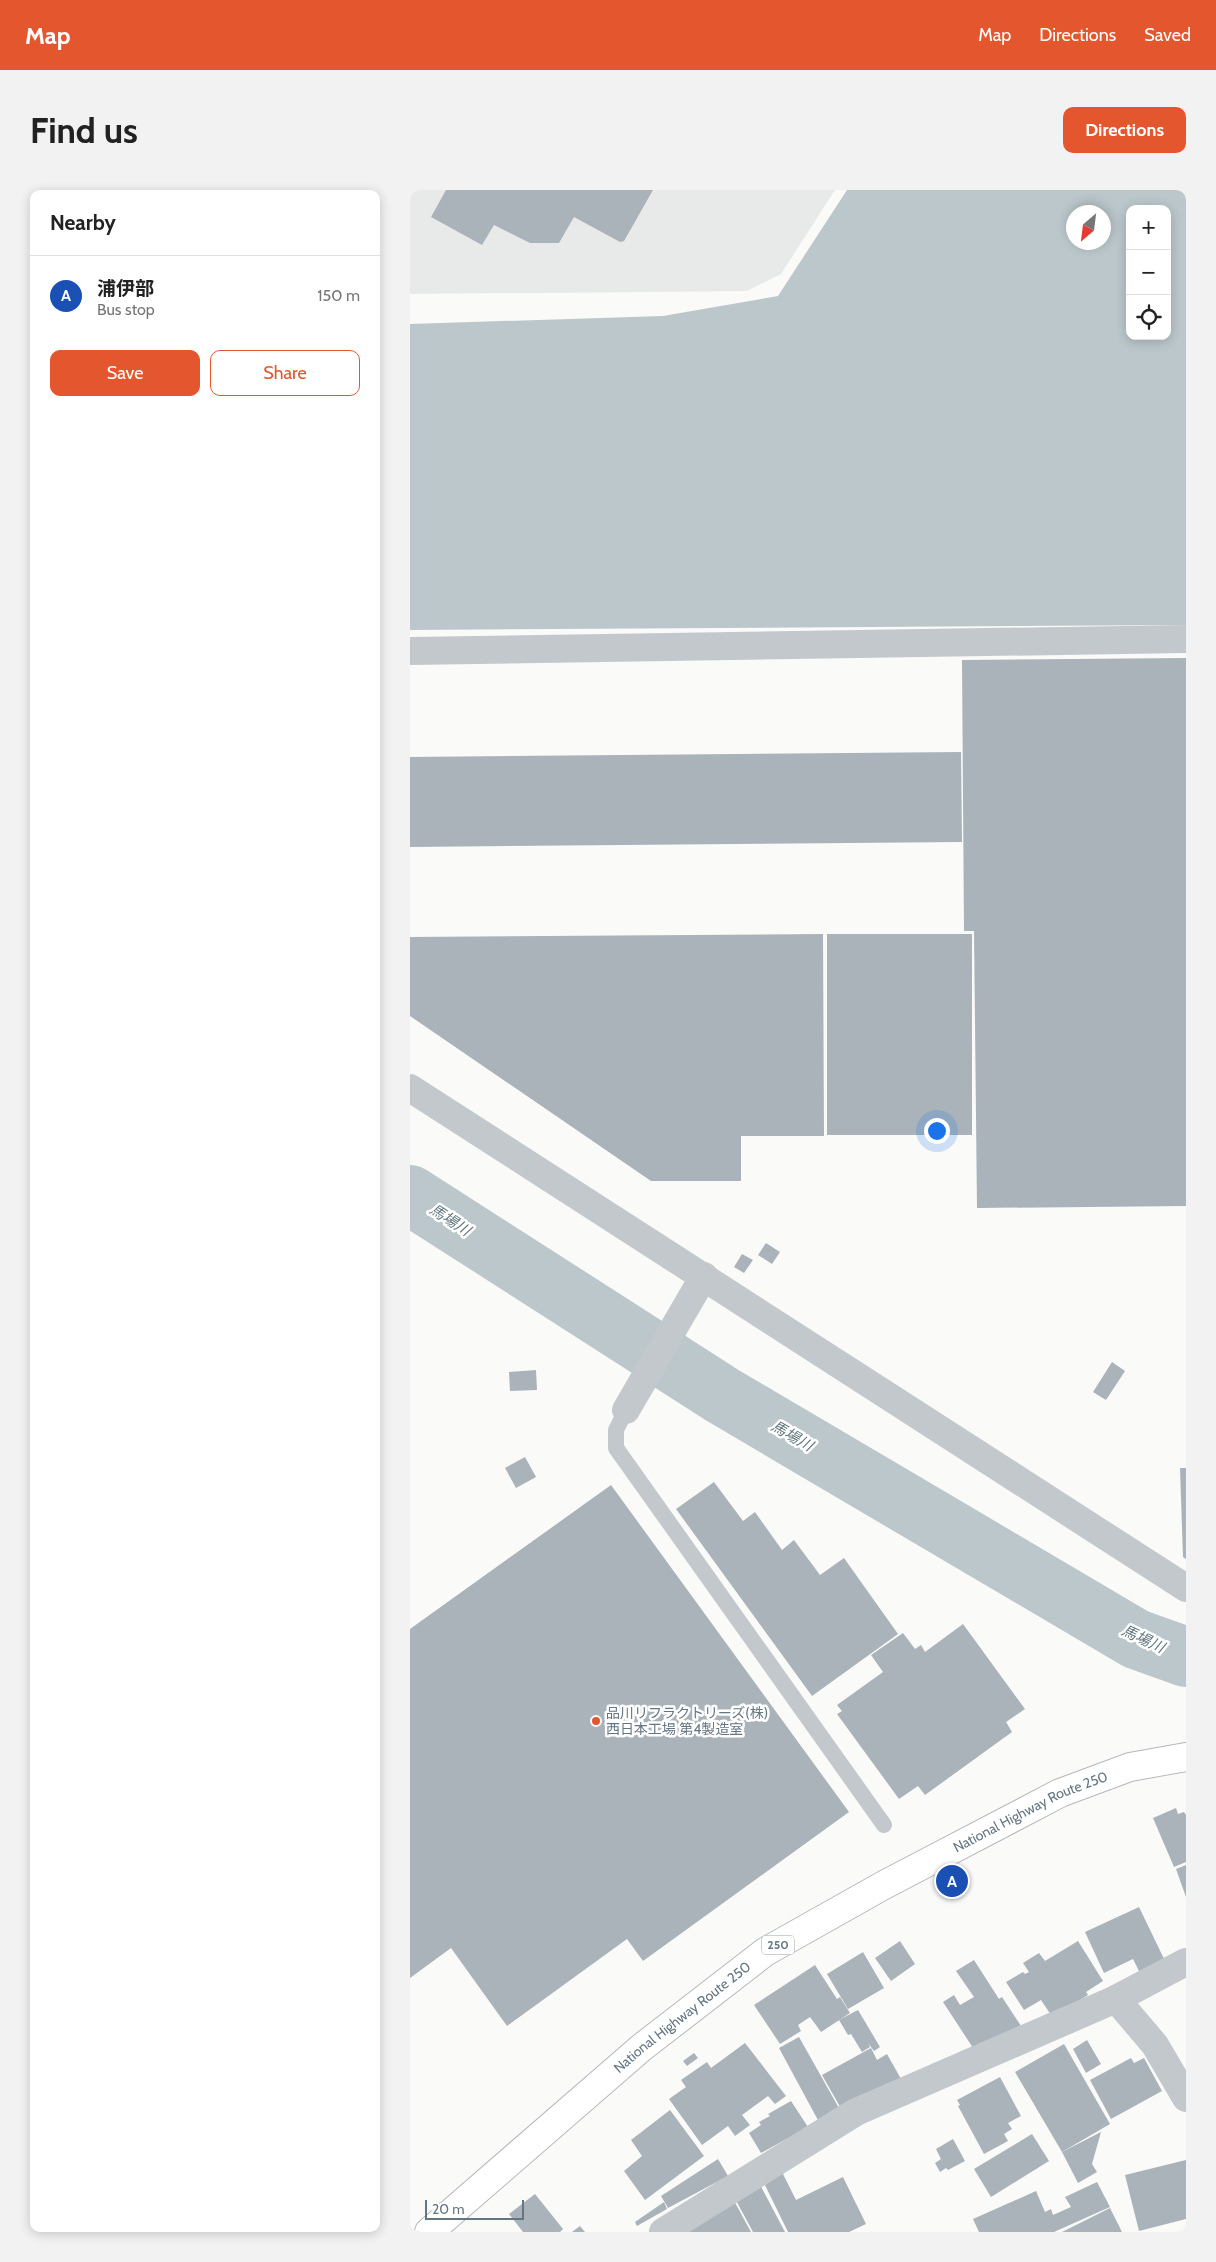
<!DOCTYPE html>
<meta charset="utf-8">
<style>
body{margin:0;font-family:Cabin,"Noto Sans JP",sans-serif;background:#f2f2f2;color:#222}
.controls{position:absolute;right:15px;top:15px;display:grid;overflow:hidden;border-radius:10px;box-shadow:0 2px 12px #0003}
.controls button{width:45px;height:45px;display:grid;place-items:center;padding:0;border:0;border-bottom:1px solid #e0e0e0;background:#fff;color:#222;font:25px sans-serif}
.compass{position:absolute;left:656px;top:15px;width:45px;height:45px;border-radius:50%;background:#fff;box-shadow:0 2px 12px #0003;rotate:208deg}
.scale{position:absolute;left:15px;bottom:12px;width:99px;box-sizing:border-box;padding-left:5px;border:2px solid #657683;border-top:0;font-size:14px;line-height:18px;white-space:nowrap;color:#657683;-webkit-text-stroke:4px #fff;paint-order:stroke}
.you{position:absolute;left:526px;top:940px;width:18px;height:18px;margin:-12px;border:4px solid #fff;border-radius:50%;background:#1a73e8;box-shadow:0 0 0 8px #1a73e833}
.badge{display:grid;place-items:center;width:32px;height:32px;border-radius:50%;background:#e4572e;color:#fff;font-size:16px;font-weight:700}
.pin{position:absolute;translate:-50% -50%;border:2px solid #fff;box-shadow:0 1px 5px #0006}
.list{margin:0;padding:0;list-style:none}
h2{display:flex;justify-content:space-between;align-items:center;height:65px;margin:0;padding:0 20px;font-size:21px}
h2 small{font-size:16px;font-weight:400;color:#767676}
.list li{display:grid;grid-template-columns:32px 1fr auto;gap:15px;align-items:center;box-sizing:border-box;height:80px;padding:0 20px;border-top:1px solid #e0e0e0}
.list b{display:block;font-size:19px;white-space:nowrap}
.list p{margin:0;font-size:16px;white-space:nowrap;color:#767676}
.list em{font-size:16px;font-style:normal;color:#767676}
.actions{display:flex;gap:10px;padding:15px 20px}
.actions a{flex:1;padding:11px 0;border:1px solid #e4572e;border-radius:10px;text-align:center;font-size:18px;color:#e4572e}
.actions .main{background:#e4572e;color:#fff}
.icon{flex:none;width:28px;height:28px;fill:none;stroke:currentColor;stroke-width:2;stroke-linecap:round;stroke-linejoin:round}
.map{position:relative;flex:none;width:776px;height:2042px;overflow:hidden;border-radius:10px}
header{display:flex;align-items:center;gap:30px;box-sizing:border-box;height:70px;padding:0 25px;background:#e4572e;color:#fff}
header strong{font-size:24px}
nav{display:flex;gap:28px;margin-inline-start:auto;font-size:18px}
.intro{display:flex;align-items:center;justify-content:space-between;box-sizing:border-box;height:120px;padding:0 30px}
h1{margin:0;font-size:35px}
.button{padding:12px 22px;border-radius:10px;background:#e4572e;color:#fff;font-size:18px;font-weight:700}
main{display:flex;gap:30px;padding:0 30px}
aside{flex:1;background:#fff;border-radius:10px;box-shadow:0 2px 12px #0003}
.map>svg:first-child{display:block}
.built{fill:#e8e9e9}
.water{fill:#bbc7cb;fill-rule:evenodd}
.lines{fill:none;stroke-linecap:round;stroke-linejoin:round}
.river{stroke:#bbc7cb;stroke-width:60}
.building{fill:#aab3b9}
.trunk-casing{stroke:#b4b9bd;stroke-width:30}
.service{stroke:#c3c8cc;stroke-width:16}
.minor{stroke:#c3c8cc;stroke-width:28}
.trunk{stroke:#fff;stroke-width:28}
.poi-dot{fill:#e4572e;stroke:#fff;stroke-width:2}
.labels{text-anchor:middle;stroke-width:5;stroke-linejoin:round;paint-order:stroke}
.shield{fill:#fff;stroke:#939fa8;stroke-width:1}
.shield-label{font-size:12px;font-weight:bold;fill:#657683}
.poi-label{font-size:14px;fill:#657683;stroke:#fff;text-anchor:start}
.street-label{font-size:14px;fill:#657683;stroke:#fff}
.water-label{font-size:15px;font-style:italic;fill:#60757c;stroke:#fff}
</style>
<header>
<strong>Map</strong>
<nav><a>Map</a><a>Directions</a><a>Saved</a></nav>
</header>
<div class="intro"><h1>Find us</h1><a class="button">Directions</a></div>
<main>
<aside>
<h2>Nearby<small></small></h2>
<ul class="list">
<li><span class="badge" style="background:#1a4fb4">A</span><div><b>浦伊部</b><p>Bus stop</p></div><em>150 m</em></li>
</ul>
<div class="actions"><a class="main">Save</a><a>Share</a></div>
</aside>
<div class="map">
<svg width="776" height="2042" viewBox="0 0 776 2042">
<rect width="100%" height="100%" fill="#fafaf8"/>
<polygon class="built" points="0,0 425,0 371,84 337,101 0,104"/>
<path class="water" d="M 437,0 L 776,0 L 776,435 L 0,440 L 0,134 L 253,126 L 368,106 ZM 720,19 L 757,19 L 757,146 L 720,146 ZM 664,22 L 694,22 L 694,52 L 664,52 Z"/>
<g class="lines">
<polyline class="river" points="0,1005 312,1205 726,1449 776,1467"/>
</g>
<g class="building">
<polygon points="36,0 243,0 214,51 210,52 164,27 149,53 120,53 84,35 72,55 21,27"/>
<polygon points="776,468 776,1016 567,1018 564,741 554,741 552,470"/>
<polygon points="551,562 552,652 0,657 0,567"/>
<polygon points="413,744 414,946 331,946 331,991 241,991 0,826 0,747"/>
<rect x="417" y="744" width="145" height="201"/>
<polygon points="356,1053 370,1062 362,1074 348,1065"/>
<polygon points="332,1064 343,1070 334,1083 324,1077"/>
<polygon points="702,1172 715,1181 696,1210 683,1202"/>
<polygon points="126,1180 127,1200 100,1201 99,1182"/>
<polygon points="115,1267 126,1287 106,1298 95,1278"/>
<polygon points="770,1278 776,1278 776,1369 773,1367"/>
<polygon points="304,1292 333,1331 345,1322 372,1360 384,1350 410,1385 434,1368 488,1444 402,1506 266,1319"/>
<polygon points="201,1295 439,1622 233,1771 217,1749 97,1836 41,1758 0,1788 0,1439"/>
<polygon points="553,1434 615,1519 596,1532 602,1542 515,1605 508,1596 489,1609 427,1524 432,1521 427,1515 473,1482 461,1465 493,1443 505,1459 511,1455 515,1462"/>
<polygon points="766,1618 768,1624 774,1622 776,1625 776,1672 764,1677 743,1628"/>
<polygon points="776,1675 776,1707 766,1679"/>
<polygon points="729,1717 756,1773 731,1785 723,1769 694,1783 675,1742"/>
<polygon points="490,1751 505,1774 481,1791 465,1768"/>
<polygon points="668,1751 693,1791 676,1802 678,1805 670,1810 641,1825 631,1810 614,1820 596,1792 613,1782 615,1784 619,1782 613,1773 629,1763 635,1771"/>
<polygon points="453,1762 474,1798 438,1819 417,1784"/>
<polygon points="564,1770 589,1809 592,1807 611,1836 567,1864 533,1812 544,1805 550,1815 564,1807 546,1781"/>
<polygon points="405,1775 427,1809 430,1807 440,1823 411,1842 400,1827 388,1835 391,1841 370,1854 344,1815"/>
<polygon points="448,1820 470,1857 464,1861 458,1853 460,1857 452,1862 441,1844 438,1845 429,1830"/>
<polygon points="389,1847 430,1920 409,1932 369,1858"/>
<polygon points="677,1850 691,1874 676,1883 663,1859"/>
<polygon points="335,1853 376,1906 365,1914 358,1906 332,1925 340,1935 325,1946 318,1936 292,1955 259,1909 276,1897 271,1890 297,1872 301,1878"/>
<polygon points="654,1854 700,1934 652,1962 605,1882"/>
<polygon points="461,1858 467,1870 477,1864 491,1889 433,1922 412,1885"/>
<polygon points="284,1863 288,1868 277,1876 273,1871"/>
<polygon points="721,1868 724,1873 734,1868 752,1901 701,1929 680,1890"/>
<polygon points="590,1887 611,1926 598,1933 602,1939 594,1944 598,1951 574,1964 548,1916 550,1915 547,1910"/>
<polygon points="381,1911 398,1937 351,1963 339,1943 351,1935 349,1932 360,1926 358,1924"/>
<polygon points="260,1920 294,1966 235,2010 214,1981 232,1966 221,1950"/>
<polygon points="691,1942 682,1974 687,1982 668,1993 652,1962"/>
<polygon points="622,1944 639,1971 581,2007 564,1979"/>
<polygon points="543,1949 555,1971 538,1980 536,1978 530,1982 525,1973 531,1969 526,1959"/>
<polygon points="308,1969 318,1986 258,2018 251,2006"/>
<polygon points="776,1970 776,2029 729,2041 715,1985"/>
<polygon points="370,1978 386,2010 433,1987 456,2034 439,2042 378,2042 351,1987"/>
<polygon points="347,1989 375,2042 343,2042 322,2003"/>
<polygon points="687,1992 700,2017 644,2042 569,2042 563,2029 626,2001 635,2022 641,2019 643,2025 661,2017 655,2007"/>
<polygon points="125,2004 153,2039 150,2042 113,2042 99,2024"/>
<polygon points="322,2007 341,2042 276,2042"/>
<polygon points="254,2012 257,2019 227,2036 225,2032"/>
<polygon points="700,2018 712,2042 652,2042"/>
<polygon points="170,2036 175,2042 162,2042"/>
</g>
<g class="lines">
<defs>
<g id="trunk">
<path id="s1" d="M 19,2042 L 231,1858 L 355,1762 L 474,1695 L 650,1603 L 720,1577 L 776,1567"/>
</g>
</defs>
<use href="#trunk" class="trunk-casing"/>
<polyline class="service" points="216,1220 206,1240 206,1258 474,1635"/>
<g class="minor">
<polyline points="0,461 776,449"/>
<polyline points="0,898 776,1398"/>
<polyline points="216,1220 294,1086"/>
<polyline points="706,1809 745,1855 776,1908"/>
<polyline points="253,2042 446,1922 706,1809 776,1772"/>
</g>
<use href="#trunk" class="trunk"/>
</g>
<circle class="poi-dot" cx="186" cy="1531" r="5"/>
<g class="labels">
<rect class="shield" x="352" y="1745.5" width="32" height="19" rx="4"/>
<g class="shield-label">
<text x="368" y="1759">250</text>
</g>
<g class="poi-label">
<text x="196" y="1528">品川リフラクトリーズ(株)<tspan x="196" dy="16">西日本工場 第4製造室</tspan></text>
</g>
<g class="street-label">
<text dy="5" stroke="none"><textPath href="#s1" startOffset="738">National Highway Route 250</textPath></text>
<text dy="5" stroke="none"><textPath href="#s1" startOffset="332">National Highway Route 250</textPath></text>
</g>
<g class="water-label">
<text transform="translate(40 1030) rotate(33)" y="5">馬場川</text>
<text transform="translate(382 1246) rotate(30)" y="5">馬場川</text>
<text transform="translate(733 1449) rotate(25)" y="5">馬場川</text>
</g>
</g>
</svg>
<div class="controls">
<button>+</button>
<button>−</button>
<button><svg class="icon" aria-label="locate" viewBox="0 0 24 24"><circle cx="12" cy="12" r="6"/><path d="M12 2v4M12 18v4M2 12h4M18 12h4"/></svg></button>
</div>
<svg class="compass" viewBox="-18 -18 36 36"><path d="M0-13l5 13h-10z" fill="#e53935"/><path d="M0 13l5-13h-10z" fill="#767676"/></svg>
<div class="scale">20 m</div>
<div class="you"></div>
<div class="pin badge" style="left:542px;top:1691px;background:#1a4fb4">A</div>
</div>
</main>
